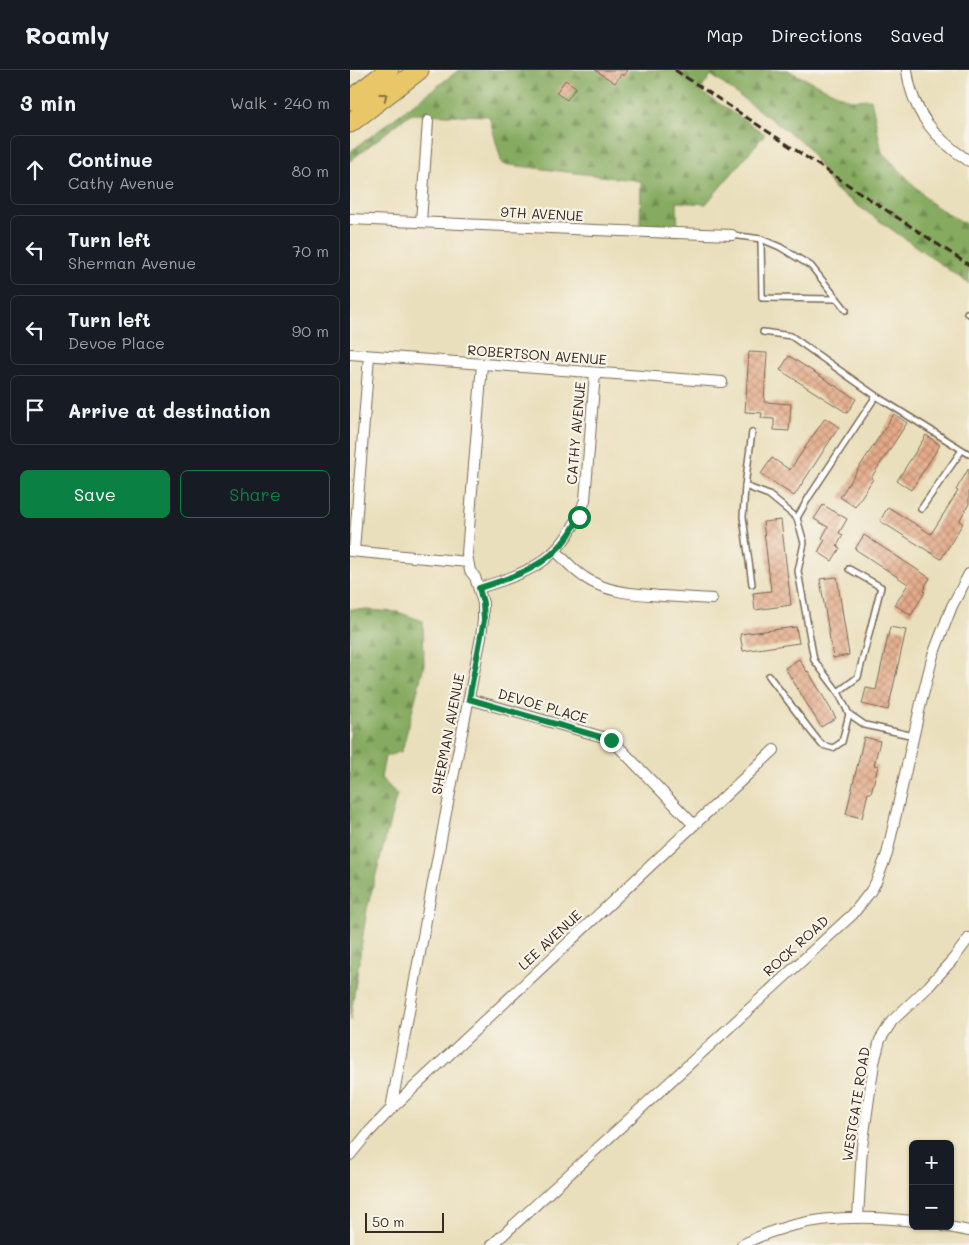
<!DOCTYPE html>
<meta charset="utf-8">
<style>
body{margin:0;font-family:Mali,sans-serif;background:#242831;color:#f1f3f6}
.controls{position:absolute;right:15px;bottom:15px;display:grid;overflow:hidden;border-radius:8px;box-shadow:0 1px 4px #0004}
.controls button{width:45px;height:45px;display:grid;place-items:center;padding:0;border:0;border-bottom:1px solid #363941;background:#171b24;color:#f1f3f6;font:25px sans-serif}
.scale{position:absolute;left:15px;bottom:12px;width:79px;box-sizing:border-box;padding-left:5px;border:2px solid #3b2a1e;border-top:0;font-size:14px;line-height:18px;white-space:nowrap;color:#3b2a1e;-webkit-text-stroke:4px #f7f3e8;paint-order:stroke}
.stop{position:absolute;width:15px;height:15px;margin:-11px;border:4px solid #0b8043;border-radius:50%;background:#fff}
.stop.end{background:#0b8043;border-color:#fff;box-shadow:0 1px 5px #0008}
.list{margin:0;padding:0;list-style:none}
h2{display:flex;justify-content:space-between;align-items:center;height:65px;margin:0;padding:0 20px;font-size:21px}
h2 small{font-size:16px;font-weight:400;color:#9ea1a6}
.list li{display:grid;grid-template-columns:32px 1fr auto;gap:15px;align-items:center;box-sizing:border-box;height:70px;margin:0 10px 10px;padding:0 10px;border:1px solid #363941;border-radius:8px}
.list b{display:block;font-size:19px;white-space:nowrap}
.list p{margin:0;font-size:16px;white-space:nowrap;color:#9ea1a6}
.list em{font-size:16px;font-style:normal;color:#9ea1a6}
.actions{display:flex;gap:10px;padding:15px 20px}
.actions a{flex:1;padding:11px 0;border:1px solid #0b8043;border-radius:8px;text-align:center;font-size:18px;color:#0b8043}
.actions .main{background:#0b8043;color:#fff}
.icon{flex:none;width:28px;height:28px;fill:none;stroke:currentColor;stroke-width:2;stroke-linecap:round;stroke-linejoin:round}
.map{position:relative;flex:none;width:619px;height:1175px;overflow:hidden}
header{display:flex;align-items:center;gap:30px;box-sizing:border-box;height:70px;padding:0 25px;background:#171b24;border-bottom:1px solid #363941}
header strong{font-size:24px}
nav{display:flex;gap:28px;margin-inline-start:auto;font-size:18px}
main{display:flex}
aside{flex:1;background:#171b24}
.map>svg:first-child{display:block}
.forest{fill:url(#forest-firs);stroke:#606a3f}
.building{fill:url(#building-cross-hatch)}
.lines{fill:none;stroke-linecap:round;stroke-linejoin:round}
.lane-casing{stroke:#786955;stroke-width:8}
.street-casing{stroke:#786955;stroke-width:12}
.highway-casing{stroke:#786955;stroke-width:21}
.lane{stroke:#fff;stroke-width:5}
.street{stroke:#fff;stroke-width:10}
.highway{stroke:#e9c769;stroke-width:19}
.rail{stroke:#3b2a1e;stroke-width:3;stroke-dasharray:8 4;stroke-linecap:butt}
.oneway{stroke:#897140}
.route{stroke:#0b8043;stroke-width:6}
.labels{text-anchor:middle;stroke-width:4.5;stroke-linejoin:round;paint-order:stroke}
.street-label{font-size:14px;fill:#3b2a1e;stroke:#f7f3e8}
</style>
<header>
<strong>Roamly</strong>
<nav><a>Map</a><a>Directions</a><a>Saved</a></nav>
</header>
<main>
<aside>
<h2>3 min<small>Walk · 240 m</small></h2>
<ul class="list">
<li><svg class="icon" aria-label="ahead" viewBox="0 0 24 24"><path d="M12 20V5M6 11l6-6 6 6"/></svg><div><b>Continue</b><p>Cathy Avenue</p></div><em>80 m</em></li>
<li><svg class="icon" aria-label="left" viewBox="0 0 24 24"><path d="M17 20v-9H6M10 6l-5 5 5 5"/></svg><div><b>Turn left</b><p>Sherman Avenue</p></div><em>70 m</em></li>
<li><svg class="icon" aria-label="left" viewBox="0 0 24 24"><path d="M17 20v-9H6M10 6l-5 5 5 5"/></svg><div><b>Turn left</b><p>Devoe Place</p></div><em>90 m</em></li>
<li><svg class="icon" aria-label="arrive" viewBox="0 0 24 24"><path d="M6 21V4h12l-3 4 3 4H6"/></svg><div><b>Arrive at destination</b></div></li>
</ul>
<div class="actions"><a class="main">Save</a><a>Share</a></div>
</aside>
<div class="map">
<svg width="619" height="1175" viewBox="0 0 619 1175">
<defs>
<pattern id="forest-firs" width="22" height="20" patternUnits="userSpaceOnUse" patternTransform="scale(1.25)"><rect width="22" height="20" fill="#86ab60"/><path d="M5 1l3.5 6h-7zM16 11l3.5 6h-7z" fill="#6f8b4f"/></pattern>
<pattern id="building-cross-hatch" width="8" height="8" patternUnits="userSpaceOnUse" patternTransform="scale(1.25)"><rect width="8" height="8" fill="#e4aa89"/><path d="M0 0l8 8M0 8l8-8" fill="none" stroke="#ba8b6f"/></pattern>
</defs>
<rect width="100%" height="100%" fill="#f7f3e8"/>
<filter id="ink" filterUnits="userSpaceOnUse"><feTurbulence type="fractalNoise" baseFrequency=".02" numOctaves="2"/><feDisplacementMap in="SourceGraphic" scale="10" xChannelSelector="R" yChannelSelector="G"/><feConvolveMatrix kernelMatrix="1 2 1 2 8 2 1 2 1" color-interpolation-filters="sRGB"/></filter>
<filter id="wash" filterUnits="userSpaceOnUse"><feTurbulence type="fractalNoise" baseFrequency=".0096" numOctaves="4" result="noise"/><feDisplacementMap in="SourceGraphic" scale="20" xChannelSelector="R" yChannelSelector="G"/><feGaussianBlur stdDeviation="1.12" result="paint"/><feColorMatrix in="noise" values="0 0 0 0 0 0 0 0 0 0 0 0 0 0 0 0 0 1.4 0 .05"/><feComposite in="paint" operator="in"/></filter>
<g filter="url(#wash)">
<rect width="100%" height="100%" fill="#eadfbc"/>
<g class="forest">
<polygon points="109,0 438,0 443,3 500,30 521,29 532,82 582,134 619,156 619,214 483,118 456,75 361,5 350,21 415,64 356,134 327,132 328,165 290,162 291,111 152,94 139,46 60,44 0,91 0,82"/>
<polygon points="0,539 48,542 73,551 74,595 52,681 35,687 31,708 47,724 17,839 0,951"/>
</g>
<g id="blocks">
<g class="building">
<polygon points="245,0 278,0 274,6 271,4 265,13"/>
<polygon points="215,10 226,17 217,30 206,23"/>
<polygon points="399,282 417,283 414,332 441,334 439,361 424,360 424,349 411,348 412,343 395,342"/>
<polygon points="439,286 506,329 497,343 430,300"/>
<polygon points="544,344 557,353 521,408 523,409 505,437 490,427"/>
<polygon points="475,348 489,357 444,426 411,404 422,388 440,400"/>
<polygon points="576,365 590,375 561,420 547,411"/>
<polygon points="619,398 619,434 609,451 613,453 591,489 530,451 538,437 581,464 608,421 606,420"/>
<polygon points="473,435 497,449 489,463 493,465 487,476 490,478 482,491 468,482 475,470 472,468 478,457 464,449"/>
<polygon points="431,450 441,535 405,540 403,523 421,521 413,452"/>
<polygon points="514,465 580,508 575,516 576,517 574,521 575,522 561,545 545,535 558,514 505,479"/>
<polygon points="487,507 499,585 483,588 470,509"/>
<polygon points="446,557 449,573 393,581 390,564"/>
<polygon points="540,557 556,560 538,640 512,634 516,618 526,620"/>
<polygon points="449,589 457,602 458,601 486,648 471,657 435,598"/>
<polygon points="514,667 530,671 524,695 528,696 521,723 518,723 512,748 496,744"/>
</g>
</g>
</g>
<g filter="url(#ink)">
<use href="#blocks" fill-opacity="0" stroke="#786955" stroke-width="1"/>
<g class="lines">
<defs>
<g id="lane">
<polyline points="382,165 411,169 430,177 461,196 496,240"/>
<polyline points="411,169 412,228 487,229"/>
<polyline points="617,243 619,244"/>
<polyline points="413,262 441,266 526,326"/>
<polyline points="402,362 395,416 419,425 447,448"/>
<polyline points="395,416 393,447 402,514"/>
<polyline points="571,439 612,380"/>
<polyline points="419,606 463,664 472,675 483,678 492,672 499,644"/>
<polyline points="488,622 508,607 531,517 499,499"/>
<polyline points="564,666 515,655 499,644 488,622 464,590 448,501 454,473 447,448 459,427 526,326 619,384"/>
</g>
<g id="street">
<path d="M 557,0 C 562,42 585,69 619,91"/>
<polyline points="0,149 244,160 382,165"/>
<polyline points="71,152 78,51"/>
<polyline points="0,284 372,312"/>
<polyline points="0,481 118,492"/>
<polyline points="4,481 19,286"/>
<path d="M 206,481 C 215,490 223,500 234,507 C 257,523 285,524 312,526 C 328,527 345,528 362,529"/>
<path d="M 129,518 C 185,501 214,488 235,430 L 245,303"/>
<polyline points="119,629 253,667 266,674 344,755"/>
<polyline points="41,1039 95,748 131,567 133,550 133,533 125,507 120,501 117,484 132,294"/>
<polyline points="0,1085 18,1063 41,1039 424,680"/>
<polyline points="508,1148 512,1077 524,993 530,970 542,951 578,917 604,888 619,868"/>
<polyline points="594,1156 619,1161"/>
<polyline points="142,1175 503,844 520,822 526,812 537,784 571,633 583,585 602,536 619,504"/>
<path d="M 392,1175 C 445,1146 503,1144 563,1151"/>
</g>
<g id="highway">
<polyline points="0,30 39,0"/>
<polyline points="0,53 69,0"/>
</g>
</defs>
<use href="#lane" class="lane-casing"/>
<use href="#street" class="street-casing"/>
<use href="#highway" class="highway-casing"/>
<use href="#lane" class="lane"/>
<use href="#street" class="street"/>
<use href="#highway" class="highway"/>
<polyline class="rail" points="325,0 619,195"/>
</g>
<defs><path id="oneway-chevron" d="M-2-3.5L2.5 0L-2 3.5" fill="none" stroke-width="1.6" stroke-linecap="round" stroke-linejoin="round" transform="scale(1.25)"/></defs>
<use class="oneway" href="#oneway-chevron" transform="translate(34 26) rotate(-37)"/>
</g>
<g class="lines" filter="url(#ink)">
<path class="route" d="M 229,447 C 226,453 223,459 219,465 C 197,497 164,507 129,518 L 133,533 L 134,550 L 119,629 L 261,670"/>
</g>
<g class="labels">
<g class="street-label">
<text transform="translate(192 144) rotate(3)" y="5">9TH AVENUE</text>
<text transform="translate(187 285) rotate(4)" y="5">ROBERTSON AVENUE</text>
<text transform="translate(226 363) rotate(-85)" y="5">CATHY AVENUE</text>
<text transform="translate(193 636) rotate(16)" y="5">DEVOE PLACE</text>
<text transform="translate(98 664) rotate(-79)" y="5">SHERMAN AVENUE</text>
<text transform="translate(200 870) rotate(-43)" y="5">LEE AVENUE</text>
<text transform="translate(446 876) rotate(-42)" y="5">ROCK ROAD</text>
<text transform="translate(506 1034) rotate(-81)" y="5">WESTGATE ROAD</text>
</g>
</g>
</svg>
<div class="controls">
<button>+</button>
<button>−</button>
</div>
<div class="scale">50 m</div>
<div class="stop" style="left:229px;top:447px"></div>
<div class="stop end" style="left:261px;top:670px"></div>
</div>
</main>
